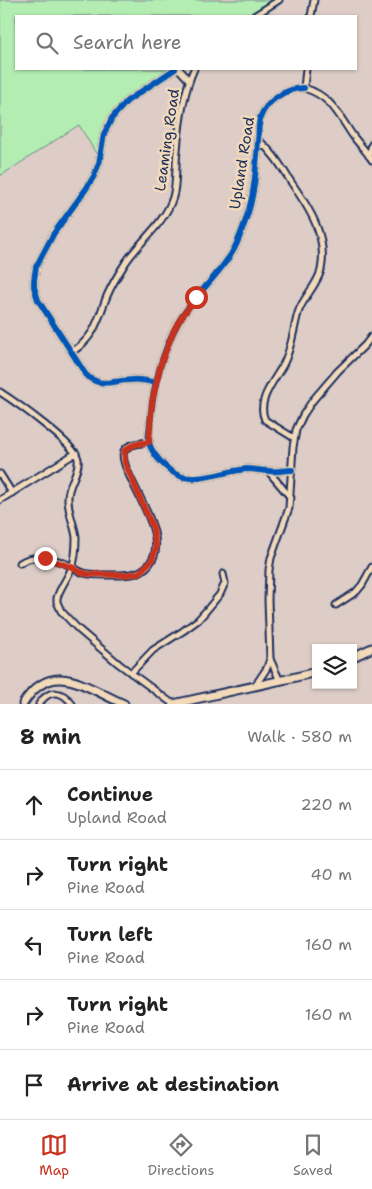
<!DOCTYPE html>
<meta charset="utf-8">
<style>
body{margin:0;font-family:"Shantell Sans",sans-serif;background:#f6f6f6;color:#222}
.controls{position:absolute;right:15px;bottom:15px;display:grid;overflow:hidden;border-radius:0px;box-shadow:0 1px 4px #0004}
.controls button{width:45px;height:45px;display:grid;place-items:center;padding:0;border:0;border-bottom:1px solid #e0e0e0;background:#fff;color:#222;font:25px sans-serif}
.stop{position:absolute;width:15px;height:15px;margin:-11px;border:4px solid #c8321e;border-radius:50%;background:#fff}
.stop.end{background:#c8321e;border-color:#fff;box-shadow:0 1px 5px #0008}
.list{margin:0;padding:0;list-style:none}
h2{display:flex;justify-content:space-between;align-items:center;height:65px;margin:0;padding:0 20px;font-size:21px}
h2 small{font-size:16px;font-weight:400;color:#767676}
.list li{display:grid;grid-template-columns:32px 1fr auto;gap:15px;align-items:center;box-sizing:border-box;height:70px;padding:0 20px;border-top:1px solid #e0e0e0}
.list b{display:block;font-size:19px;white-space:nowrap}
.list p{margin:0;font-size:16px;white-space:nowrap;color:#767676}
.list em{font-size:16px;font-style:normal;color:#767676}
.icon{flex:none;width:28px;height:28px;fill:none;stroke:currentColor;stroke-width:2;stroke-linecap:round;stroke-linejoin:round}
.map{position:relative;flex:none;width:372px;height:704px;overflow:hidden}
.search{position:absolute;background:#fff;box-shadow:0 1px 4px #0004;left:15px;right:15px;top:15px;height:55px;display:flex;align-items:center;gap:12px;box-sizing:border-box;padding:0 18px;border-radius:0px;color:#767676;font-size:19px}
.sheet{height:415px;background:#fff}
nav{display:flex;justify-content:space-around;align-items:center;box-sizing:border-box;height:70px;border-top:1px solid #e0e0e0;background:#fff;font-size:14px;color:#767676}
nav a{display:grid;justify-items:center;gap:2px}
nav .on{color:#c8321e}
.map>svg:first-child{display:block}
.green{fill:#b3edb2;stroke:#678e88}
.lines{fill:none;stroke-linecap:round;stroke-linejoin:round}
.street-casing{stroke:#1b2f5e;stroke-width:9}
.secondary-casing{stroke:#1b2f5e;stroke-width:11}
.street{stroke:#f2d9ba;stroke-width:5}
.secondary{stroke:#f2d9ba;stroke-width:7}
.cycleway-casing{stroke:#f2d9ba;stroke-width:9}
.cycleway{stroke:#0057b8;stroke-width:6}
.route{stroke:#c8321e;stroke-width:6}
.labels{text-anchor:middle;stroke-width:5;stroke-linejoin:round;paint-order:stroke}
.street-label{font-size:15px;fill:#1b2f5e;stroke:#f2d9ba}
</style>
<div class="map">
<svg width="372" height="704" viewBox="0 0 372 704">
<rect width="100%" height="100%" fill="#ddcdc6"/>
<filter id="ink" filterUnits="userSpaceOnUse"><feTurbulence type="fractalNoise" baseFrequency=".02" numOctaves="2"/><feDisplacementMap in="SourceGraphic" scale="10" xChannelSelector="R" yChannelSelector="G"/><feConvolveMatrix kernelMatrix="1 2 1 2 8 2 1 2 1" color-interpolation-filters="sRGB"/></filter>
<g filter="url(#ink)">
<path class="green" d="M 0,0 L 272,0 L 248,16 L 16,16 L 16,69 L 169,69 C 142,86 110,103 100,136 C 98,142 98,149 97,155 L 79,125 L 0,176 Z"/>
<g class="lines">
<defs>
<g id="street">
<polyline points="254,16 279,0"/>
<polyline points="311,16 314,0"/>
<polyline points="179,69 189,80"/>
<path d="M 306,69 L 304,88 C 331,96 338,114 353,136 C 359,144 367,152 372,160"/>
<path d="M 258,140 C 273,152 281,166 291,182 C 309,208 328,236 321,270 C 317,286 303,297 298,313 C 293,331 292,348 283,365 C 274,381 256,401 265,420 L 294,438"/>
<polyline points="369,156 372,144"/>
<path d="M 72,352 C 96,336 97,321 107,296 C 112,284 119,273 126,262 C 141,240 165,223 173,197 C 177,183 175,166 177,151 C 179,125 183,93 194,69"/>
<path d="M 156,383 C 148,381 140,379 132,380 C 114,380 101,389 86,375 L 38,300 L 34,287 L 34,280 L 36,267 L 54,233 L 86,189 L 94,176 L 99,163 L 104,134 L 112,118 L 127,101 L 175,69"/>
<path d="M 0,392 C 14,401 76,445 78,459 C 80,472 67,485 68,499 C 68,512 74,524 76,537 C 76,546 76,558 72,567 C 68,578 60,587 57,598 L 57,602 L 61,611 L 78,629 L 119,664 L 173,704"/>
<path d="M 292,470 C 284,470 276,472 269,471 C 261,471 255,469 247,469 C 225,471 204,481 183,477 C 170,474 153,456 149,443 C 148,438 149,430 150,424 C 152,391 162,351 178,323 C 191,299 212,282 227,260 C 236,249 241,233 246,219 C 255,194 256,167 258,141 C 259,133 258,126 260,118 C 266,101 286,88 304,88"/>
<polyline points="269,472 291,498"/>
<polyline points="0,474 12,493"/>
<polyline points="0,500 76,453"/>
<path d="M 20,563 C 35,553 56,559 71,566 C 76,569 79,572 84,573 C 91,575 99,575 107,575 C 125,575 144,577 153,558 C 168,528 116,468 124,451 C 128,443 142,443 149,442"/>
<polyline points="336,605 356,592 362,585 372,567"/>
<polyline points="270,659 280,681"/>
<polyline points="131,673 153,650 183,631 198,620 206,611 220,594 225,583 223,574"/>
<polyline points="255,686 267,668 270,659 268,600 269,570 271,558 289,508 293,447 296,430 303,415 313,400 338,371 365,345 372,336"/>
<path d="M 39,704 C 49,689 62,690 72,704"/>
</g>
<g id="secondary">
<polyline points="353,657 372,648"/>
<path d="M 23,704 C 52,657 86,688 124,704"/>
<polyline points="173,704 296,677 316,672"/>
</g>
</defs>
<use href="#street" class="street-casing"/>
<use href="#secondary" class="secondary-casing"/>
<use href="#street" class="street"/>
<use href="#secondary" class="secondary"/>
<defs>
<g id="cycleway">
<path d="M 156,383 C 148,381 140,379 132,380 C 114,380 101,389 86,375 L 38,300 L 34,287 L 34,280 L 36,267 L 54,233 L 86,189 L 94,176 L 99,163 L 104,134 L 112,118 L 127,101 L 175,69"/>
<path d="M 292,470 C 284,470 276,472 269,471 C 261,471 255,469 247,469 C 225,471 204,481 183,477 C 170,474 153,456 149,443 C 148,438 149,430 150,424 C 152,391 162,351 178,323 C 191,299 212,282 227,260 C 236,249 241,233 246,219 C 255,194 256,167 258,141 C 259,133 258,126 260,118 C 266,101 286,88 304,88"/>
</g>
</defs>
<use href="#cycleway" class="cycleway-casing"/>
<use href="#cycleway" class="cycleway"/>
</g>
</g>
<g class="lines" filter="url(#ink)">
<path class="route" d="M 45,558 L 72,567 L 80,572 L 87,574 L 125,575 L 139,573 L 152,560 L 156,548 L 153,528 L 125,463 L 124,452 C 129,444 140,444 149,442 L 152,402 L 161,363 L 174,330 L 179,321 L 196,297"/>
</g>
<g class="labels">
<g class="street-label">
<text transform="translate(167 140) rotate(-82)" y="5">Leaming Road</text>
<text transform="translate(242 163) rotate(-81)" y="5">Upland Road</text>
</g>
</g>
</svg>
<div class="controls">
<button><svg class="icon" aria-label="layers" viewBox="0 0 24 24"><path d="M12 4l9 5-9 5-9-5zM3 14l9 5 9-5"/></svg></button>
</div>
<div class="stop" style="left:196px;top:297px"></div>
<div class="stop end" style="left:45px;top:558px"></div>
<div class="search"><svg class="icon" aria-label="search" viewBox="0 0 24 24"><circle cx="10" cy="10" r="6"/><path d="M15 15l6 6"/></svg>Search here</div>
</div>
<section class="sheet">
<h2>8 min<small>Walk · 580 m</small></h2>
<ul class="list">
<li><svg class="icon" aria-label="ahead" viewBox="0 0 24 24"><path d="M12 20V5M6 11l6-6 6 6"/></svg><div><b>Continue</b><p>Upland Road</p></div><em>220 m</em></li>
<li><svg class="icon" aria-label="right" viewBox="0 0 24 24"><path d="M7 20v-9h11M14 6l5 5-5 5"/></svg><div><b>Turn right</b><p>Pine Road</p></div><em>40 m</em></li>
<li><svg class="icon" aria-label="left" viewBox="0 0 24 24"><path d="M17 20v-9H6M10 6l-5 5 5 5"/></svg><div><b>Turn left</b><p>Pine Road</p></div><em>160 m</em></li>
<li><svg class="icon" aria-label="right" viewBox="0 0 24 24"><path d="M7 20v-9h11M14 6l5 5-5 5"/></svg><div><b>Turn right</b><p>Pine Road</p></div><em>160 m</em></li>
<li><svg class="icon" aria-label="arrive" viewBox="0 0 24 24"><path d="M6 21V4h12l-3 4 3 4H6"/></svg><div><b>Arrive at destination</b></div></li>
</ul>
</section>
<nav>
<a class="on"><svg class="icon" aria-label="map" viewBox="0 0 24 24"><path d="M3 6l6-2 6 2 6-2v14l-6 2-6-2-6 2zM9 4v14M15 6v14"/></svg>Map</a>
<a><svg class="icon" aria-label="directions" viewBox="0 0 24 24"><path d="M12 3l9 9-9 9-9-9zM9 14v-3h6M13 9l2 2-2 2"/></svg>Directions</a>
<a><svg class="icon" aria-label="saved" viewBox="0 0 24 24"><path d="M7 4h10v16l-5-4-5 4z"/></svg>Saved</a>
</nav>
